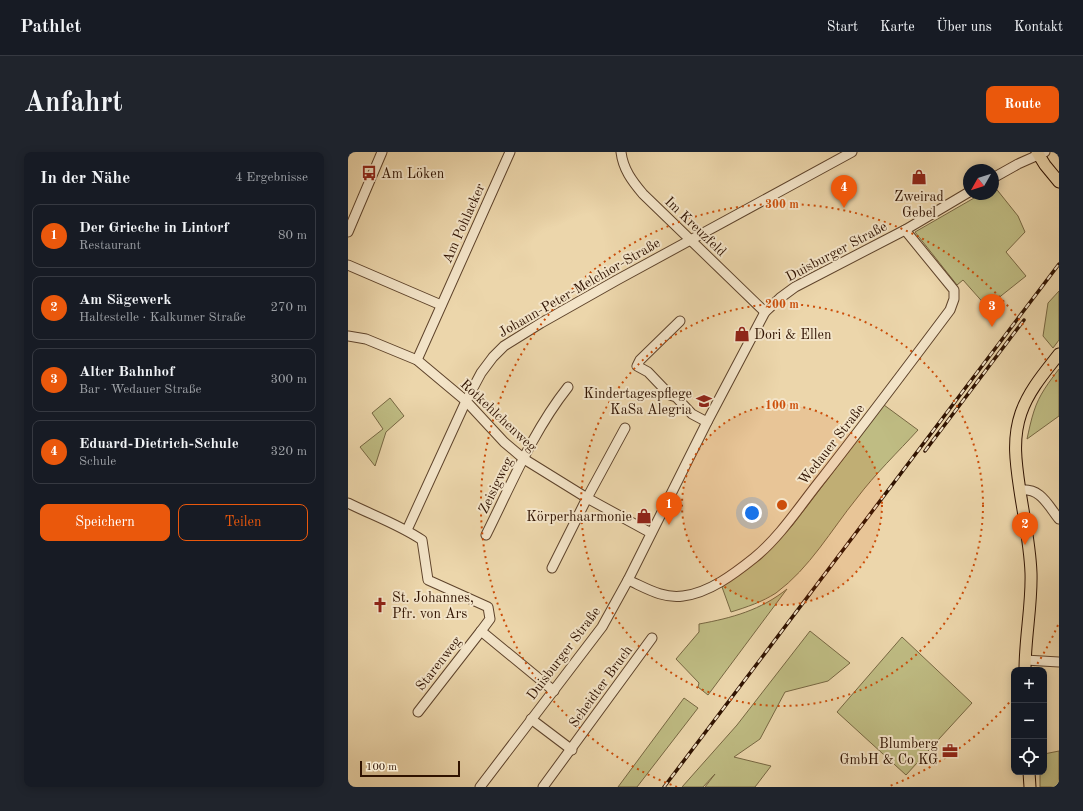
<!DOCTYPE html>
<html lang="de">
<meta charset="utf-8">
<style>
body{margin:0;font-family:"Old Standard TT",serif;background:#20242c;color:#f1f3f6}
.controls{position:absolute;right:12px;bottom:12px;display:grid;overflow:hidden;border-radius:8px;box-shadow:0 2px 10px #0003}
.controls button{width:36px;height:36px;display:grid;place-items:center;padding:0;border:0;border-bottom:1px solid #363941;background:#171b24;color:#f1f3f6;font:20px sans-serif}
.compass{position:absolute;left:615px;top:12px;width:36px;height:36px;border-radius:50%;background:#171b24;box-shadow:0 2px 10px #0003;rotate:231deg}
.scale{position:absolute;left:12px;bottom:10px;width:100px;box-sizing:border-box;padding-left:4px;border:2px solid #2f1200;border-top:0;font-size:11px;line-height:14px;white-space:nowrap;color:#2f1200;-webkit-text-stroke:3px #f3e4c8;paint-order:stroke}
.you{position:absolute;left:404px;top:361px;width:14px;height:14px;margin:-10px;border:3px solid #fff;border-radius:50%;background:#1a73e8;box-shadow:0 0 0 6px #1a73e833}
.badge{display:grid;place-items:center;width:26px;height:26px;border-radius:50%;background:#ea580c;color:#fff;font-size:13px;font-weight:700}
.pin{position:absolute;translate:-50% -33px;filter:drop-shadow(0 1px 2px #0008)}
.pin::after{content:'';position:absolute;top:21px;width:14px;height:12px;background:inherit;clip-path:polygon(0 0,100% 0,50% 100%)}
.list{margin:0;padding:0;list-style:none}
h2{display:flex;justify-content:space-between;align-items:center;height:52px;margin:0;padding:0 16px;font-size:17px}
h2 small{font-size:13px;font-weight:400;color:#9ea1a6}
.list li{display:grid;grid-template-columns:26px 1fr auto;gap:12px;align-items:center;box-sizing:border-box;height:64px;margin:0 8px 8px;padding:0 8px;border:1px solid #363941;border-radius:8px}
.list b{display:block;font-size:15px;white-space:nowrap}
.list p{margin:0;font-size:13px;white-space:nowrap;color:#9ea1a6}
.list em{font-size:13px;font-style:normal;color:#9ea1a6}
.actions{display:flex;gap:8px;padding:12px 16px}
.actions a{flex:1;padding:9px 0;border:1px solid #ea580c;border-radius:8px;text-align:center;font-size:14px;color:#ea580c}
.actions .main{background:#ea580c;color:#fff}
.icon{flex:none;width:22px;height:22px;fill:none;stroke:currentColor;stroke-width:2;stroke-linecap:round;stroke-linejoin:round}
.map{position:relative;flex:none;width:711px;height:635px;overflow:hidden;border-radius:8px}
header{display:flex;align-items:center;gap:24px;box-sizing:border-box;height:56px;padding:0 20px;background:#171b24;border-bottom:1px solid #363941}
header strong{font-size:19px}
nav{display:flex;gap:22px;margin-inline-start:auto;font-size:14px}
.intro{display:flex;align-items:center;justify-content:space-between;box-sizing:border-box;height:96px;padding:0 24px}
h1{margin:0;font-size:28px}
.button{padding:10px 18px;border-radius:8px;background:#ea580c;color:#fff;font-size:14px;font-weight:700}
main{display:flex;gap:24px;padding:0 24px}
aside{flex:1;background:#171b24;border-radius:8px;box-shadow:0 2px 10px #0003}
.map>svg:first-child{display:block}
.green{fill:#bfbc83;stroke:#776742}
.lines{fill:none;stroke-linecap:round;stroke-linejoin:round}
.minor-casing{stroke:#5e432b;stroke-width:11}
.major-casing{stroke:#2f1200;stroke-width:13}
.minor{stroke:#f3e4c8;stroke-width:9}
.major{stroke:#ecd6ab;stroke-width:11}
.rail-casing{stroke:#2f1200;stroke-width:3.5}
.rail{stroke:#f3e4c8;stroke-width:2;stroke-dasharray:6;stroke-linecap:butt}
.ring{fill:none;stroke:#cc4e0a;stroke-width:2;stroke-dasharray:2 4}
.labels{text-anchor:middle;stroke-width:4;stroke-linejoin:round;paint-order:stroke}
.poi-label{font-size:14px;fill:#2f1200;stroke:#f3e4c8;text-anchor:start}
.street-label{font-size:14px;fill:#2f1200;stroke:#f3e4c8}
.centre{fill:#cc4e0a;stroke:#f3e4c8;stroke-width:2}
.ring-label{font-size:12px;text-anchor:middle;font-weight:bold;fill:#cc4e0a;stroke:#f3e4c8;stroke-width:4;stroke-linejoin:round;paint-order:stroke}
</style>
<header>
<strong>Pathlet</strong>
<nav><a>Start</a><a>Karte</a><a>Über uns</a><a>Kontakt</a></nav>
</header>
<div class="intro"><h1>Anfahrt</h1><a class="button">Route</a></div>
<main>
<aside>
<h2>In der Nähe<small>4 Ergebnisse</small></h2>
<ul class="list">
<li><span class="badge">1</span><div><b>Der Grieche in Lintorf</b><p>Restaurant</p></div><em>80 m</em></li>
<li><span class="badge">2</span><div><b>Am Sägewerk</b><p>Haltestelle · Kalkumer Straße</p></div><em>270 m</em></li>
<li><span class="badge">3</span><div><b>Alter Bahnhof</b><p>Bar · Wedauer Straße</p></div><em>300 m</em></li>
<li><span class="badge">4</span><div><b>Eduard-Dietrich-Schule</b><p>Schule</p></div><em>320 m</em></li>
</ul>
<div class="actions"><a class="main">Speichern</a><a>Teilen</a></div>
</aside>
<div class="map">
<svg width="711" height="635" viewBox="0 0 711 635">
<rect width="100%" height="100%" fill="#ecd6ab"/>
<filter id="stains"><feTurbulence type="fractalNoise" baseFrequency=".005" numOctaves="4"/><feColorMatrix values="0 0 0 0 .2 0 0 0 0 .09 0 0 0 0 .02 0 0 0 .5 -.17"/></filter>
<radialGradient id="worn" r=".72"><stop offset=".6" stop-color="#630" stop-opacity="0"/><stop offset="1" stop-color="#630" stop-opacity=".3"/></radialGradient>
<g class="green">
<polygon points="646,34 670,64 677,80 658,100 678,124 639,155 615,128 609,133 567,80 633,42 645,42"/>
<polygon points="711,139 711,188 705,196 695,184 700,151"/>
<path d="M 711,217 L 711,264 L 679,287 C 681,278 683,268 686,259 C 691,243 701,230 711,217 Z"/>
<polygon points="42,246 56,264 38,280 27,314 12,295 35,277 24,261"/>
<path d="M 536,253 L 570,278 C 550,300 527,322 509,346 C 483,378 462,416 428,441 C 414,450 399,455 383,460 L 374,435 L 414,405 L 444,374 Z"/>
<path d="M 439,437 L 360,543 L 350,535 L 351,531 L 328,507 L 351,480 L 351,472 C 384,466 413,458 439,437 Z"/>
<polygon points="462,479 502,511 480,529 437,540 412,587 386,605 423,614 407,635 357,635 367,622 355,635 334,635 389,573"/>
<polygon points="554,485 624,551 558,623 489,560"/>
<polygon points="336,546 350,556 289,635 270,635"/>
<polygon points="711,599 711,633 709,635 692,635 692,620 696,620 696,602"/>
</g>
<g class="lines">
<defs>
<g id="minor">
<path d="M 273,0 C 275,17 284,29 295,42 L 417,160"/>
<polyline points="645,26 670,12 697,0"/>
<polyline points="0,80 34,0"/>
<polyline points="0,113 93,153"/>
<polyline points="332,169 292,208 289,214 300,220 322,243 328,245 344,262 359,270"/>
<polyline points="0,184 18,187 69,208 118,249 156,290 176,307 239,346 303,381"/>
<polyline points="69,208 162,0"/>
<path d="M 672,338 C 693,336 699,352 711,367"/>
<path d="M 0,351 C 24,363 52,373 74,388 L 80,428 L 140,455 L 142,467 L 133,479 L 206,539"/>
<polyline points="59,378 118,249 133,221 145,205 156,194 193,171 269,128 504,0"/>
<path d="M 138,383 C 163,333 185,279 220,235"/>
<polyline points="204,416 239,346 277,276"/>
<path d="M 280,428 C 298,436 315,447 335,444 C 361,441 386,422 406,406 C 433,384 453,352 475,325 C 518,270 560,214 602,158 L 606,147 L 606,138 L 557,78"/>
<polyline points="677,508 711,510"/>
<polyline points="70,560 133,479"/>
<polyline points="183,567 224,598"/>
<polyline points="132,635 254,475 280,428 359,270 417,160 432,146 447,135 557,78 621,40"/>
<polyline points="195,635 304,486"/>
</g>
<g id="major">
<polyline points="689,0 697,13 711,30"/>
<path d="M 677,518 C 677,485 684,453 683,421 C 682,393 676,366 672,339 C 668,312 664,287 673,261 C 681,238 697,220 711,202"/>
<polyline points="681,620 682,635"/>
</g>
</defs>
<use href="#minor" class="minor-casing"/>
<use href="#major" class="major-casing"/>
<use href="#minor" class="minor"/>
<use href="#major" class="major"/>
<defs>
<g id="rail">
<polyline points="577,299 676,168"/>
<polyline points="316,635 711,112"/>
</g>
</defs>
<use href="#rail" class="rail-casing"/>
<use href="#rail" class="rail"/>
</g>
<circle cx="434" cy="353" r="100" fill="#cc4e0a" fill-opacity=".12"/>
<g class="ring">
<circle cx="434" cy="353" r="100"/>
<circle cx="434" cy="353" r="201"/>
<path d="M710 473A301 301 0 0 1 686 517M665 546A301 301 0 0 1 539 635M329 635A301 301 0 1 1 710 233"/>
</g>
<defs>
<symbol id="bus-bare" viewBox="-9 -9 18 18"><path d="M-5-6H5V4H4V6H2V4H-2V6H-4V4H-5ZM-3.5-4V0h7V-4ZM-3.5 1.2v1.5H-2V1.2ZM2 1.2v1.5H3.5V1.2Z" fill="#8f2418" stroke="#f3e4c8" stroke-width="2.5" paint-order="stroke"/></symbol>
<symbol id="shop-bare" viewBox="-9 -9 18 18"><path d="M-5-2.5h2.3a2.7 3.5 0 0 1 5.4 0H5L5.5 6h-11ZM-1.5-2.5h3a1.5 2.3 0 0 0-3 0Z" fill="#8f2418" stroke="#f3e4c8" stroke-width="2.5" paint-order="stroke"/></symbol>
<symbol id="school-bare" viewBox="-9 -9 18 18"><path d="M0-5L7-2L0 1L-7-2ZM-4 1L0 2.5L4 1V4Q0 6-4 4Z" fill="#8f2418" stroke="#f3e4c8" stroke-width="2.5" paint-order="stroke"/></symbol>
<symbol id="church-bare" viewBox="-9 -9 18 18"><path d="M-1.2-6h2.4v3.5h3.3v2.4h-3.3V6h-2.4V-.1h-3.3v-2.4h3.3Z" fill="#8f2418" stroke="#f3e4c8" stroke-width="2.5" paint-order="stroke"/></symbol>
<symbol id="office-bare" viewBox="-9 -9 18 18"><path d="M-6-3h4V-5.5h4V-3h4V5H-6ZM-1-4.5V-3h2v-1.5ZM-6 0V1H6V0Z" fill="#8f2418" stroke="#f3e4c8" stroke-width="2.5" paint-order="stroke"/></symbol>
</defs>
<g fill-rule="evenodd">
<use href="#bus-bare" x="10" y="10" width="22" height="22"/>
<use href="#shop-bare" x="560" y="14" width="22" height="22"/>
<use href="#shop-bare" x="383" y="171" width="22" height="22"/>
<use href="#school-bare" x="345" y="238" width="22" height="22"/>
<use href="#shop-bare" x="285" y="353" width="22" height="22"/>
<use href="#church-bare" x="21" y="442" width="22" height="22"/>
<use href="#office-bare" x="591" y="588" width="22" height="22"/>
</g>
<g class="labels">
<g class="poi-label">
<text x="33" y="26">Am Löken</text>
<text x="571" y="49" text-anchor="middle">Zweirad<tspan x="571" dy="16">Gebel</tspan></text>
<text x="406" y="187">Dori &amp; Ellen</text>
<text x="344" y="246" text-anchor="end">Kindertagespflege<tspan x="344" dy="16">KaSa Alegria</tspan></text>
<text x="284" y="369" text-anchor="end">Körperhaarmonie</text>
<text x="44" y="450">St. Johannes,<tspan x="44" dy="16">Pfr. von Ars</tspan></text>
<text x="590" y="596" text-anchor="end">Blumberg<tspan x="590" dy="16">GmbH &amp; Co KG</tspan></text>
</g>
<g class="street-label">
<text transform="translate(115 71) rotate(-66)" y="5">Am Pohlacker</text>
<text transform="translate(348 74) rotate(44)" y="5">Im Kreuzfeld</text>
<text transform="translate(488 99) rotate(-28)" y="5">Duisburger Straße</text>
<text transform="translate(231 135) rotate(-30)" y="5">Johann-Peter-Melchior-Straße</text>
<text transform="translate(151 263) rotate(43)" y="5">Rotkehlchenweg</text>
<text transform="translate(483 292) rotate(-52)" y="5">Wedauer Straße</text>
<text transform="translate(147 333) rotate(-64)" y="5">Zeisigweg</text>
<text transform="translate(215 501) rotate(-53)" y="5">Duisburger Straße</text>
<text transform="translate(90 511) rotate(-52)" y="5">Starenweg</text>
<text transform="translate(252 534) rotate(-54)" y="5">Scheidter Bruch</text>
</g>
</g>
<circle cx="434" cy="353" r="6" class="centre"/>
<g class="ring-label">
<text x="434" y="56">300 m</text>
<text x="434" y="156">200 m</text>
<text x="434" y="257">100 m</text>
</g>
<rect width="100%" height="100%" filter="url(#stains)"/>
<rect width="100%" height="100%" fill="url(#worn)"/>
</svg>
<div class="controls">
<button>+</button>
<button>−</button>
<button><svg class="icon" aria-label="locate" viewBox="0 0 24 24"><circle cx="12" cy="12" r="6"/><path d="M12 2v4M12 18v4M2 12h4M18 12h4"/></svg></button>
</div>
<svg class="compass" viewBox="-18 -18 36 36"><path d="M0-13l5 13h-10z" fill="#e53935"/><path d="M0 13l5-13h-10z" fill="#9ea1a6"/></svg>
<div class="scale">100 m</div>
<div class="you"></div>
<div class="pin badge" style="left:321px;top:373px">1</div>
<div class="pin badge" style="left:677px;top:393px">2</div>
<div class="pin badge" style="left:644px;top:175px">3</div>
<div class="pin badge" style="left:496px;top:56px">4</div>
</div>
</main>
